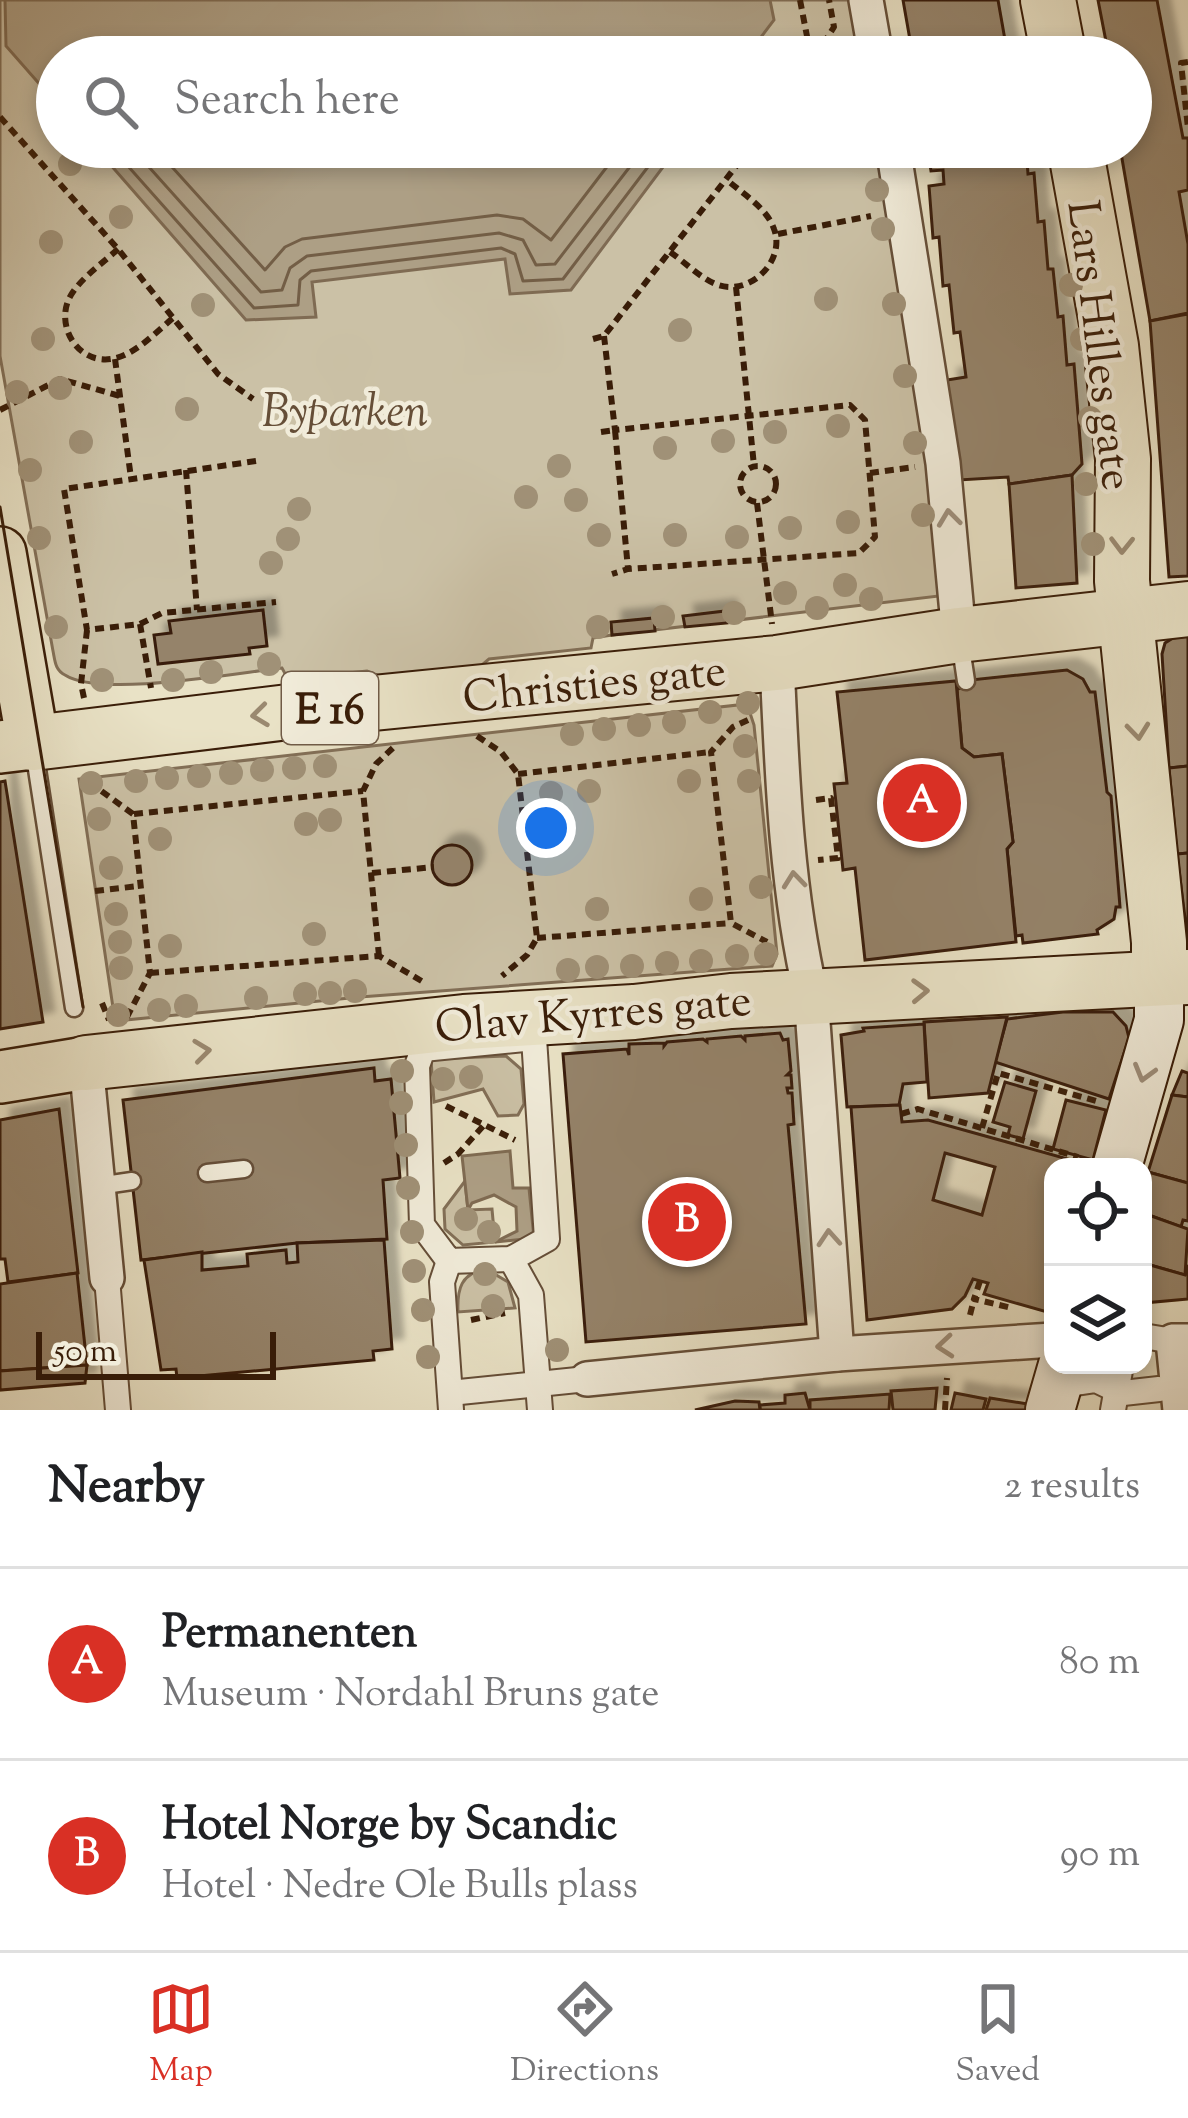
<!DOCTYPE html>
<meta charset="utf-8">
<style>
body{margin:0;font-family:"Sorts Mill Goudy",serif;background:#f2f2f2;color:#202124}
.controls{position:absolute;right:36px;bottom:36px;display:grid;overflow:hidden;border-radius:24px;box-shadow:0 6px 18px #0003}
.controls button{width:108px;height:108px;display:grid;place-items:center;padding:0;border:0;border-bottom:3px solid #e0e0e0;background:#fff;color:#202124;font:60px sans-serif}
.scale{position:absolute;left:36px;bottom:30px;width:240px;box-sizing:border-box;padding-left:12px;border:6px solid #391d08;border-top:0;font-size:33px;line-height:42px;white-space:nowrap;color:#391d08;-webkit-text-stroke:9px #f1ecda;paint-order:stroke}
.you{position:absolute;left:546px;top:828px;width:42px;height:42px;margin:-30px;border:9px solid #fff;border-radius:50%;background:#1a73e8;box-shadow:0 0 0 18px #1a73e833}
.badge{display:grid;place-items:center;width:78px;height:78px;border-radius:50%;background:#d93025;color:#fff;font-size:39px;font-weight:700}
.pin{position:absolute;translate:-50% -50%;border:6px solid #fff;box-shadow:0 3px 12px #0006}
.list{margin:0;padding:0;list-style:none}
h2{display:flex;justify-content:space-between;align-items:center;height:156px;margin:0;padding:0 48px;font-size:51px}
h2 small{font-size:39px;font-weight:400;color:#757577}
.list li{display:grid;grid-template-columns:78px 1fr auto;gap:36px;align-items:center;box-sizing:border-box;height:192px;padding:0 48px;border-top:3px solid #e0e0e0}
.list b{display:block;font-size:45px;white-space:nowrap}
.list p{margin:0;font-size:39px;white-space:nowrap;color:#757577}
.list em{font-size:39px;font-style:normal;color:#757577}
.icon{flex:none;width:66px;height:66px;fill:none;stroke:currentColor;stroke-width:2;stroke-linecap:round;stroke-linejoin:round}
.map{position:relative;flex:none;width:1188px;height:1410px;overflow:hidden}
.search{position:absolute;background:#fff;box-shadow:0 6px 18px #0003;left:36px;right:36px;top:36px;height:132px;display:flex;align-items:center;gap:30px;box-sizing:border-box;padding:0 42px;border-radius:66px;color:#757577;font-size:45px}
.sheet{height:540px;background:#fff}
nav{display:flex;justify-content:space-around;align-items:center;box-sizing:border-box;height:168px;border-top:3px solid #e0e0e0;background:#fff;font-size:33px;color:#757577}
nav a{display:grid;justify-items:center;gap:6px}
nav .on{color:#d93025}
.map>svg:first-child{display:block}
.green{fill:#cbc1a6;stroke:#826f57;stroke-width:3}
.water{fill:#ad9f85;stroke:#7f6b53;stroke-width:3}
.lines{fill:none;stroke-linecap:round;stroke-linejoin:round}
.shore{stroke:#735e46;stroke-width:3}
.building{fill:#95836b;stroke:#391d08;stroke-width:3;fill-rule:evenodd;filter:url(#shadow)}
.service-casing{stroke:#654e38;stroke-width:21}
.pedestrian-casing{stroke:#654e38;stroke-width:28}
.minor-casing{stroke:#654e38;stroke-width:38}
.secondary-casing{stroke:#391d08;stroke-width:52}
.primary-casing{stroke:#391d08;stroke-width:56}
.trunk-casing{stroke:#391d08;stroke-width:58}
.path{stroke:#391d08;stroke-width:6;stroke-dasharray:9 6;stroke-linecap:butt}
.service{stroke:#f1ecda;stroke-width:16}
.pedestrian{stroke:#f1ecda;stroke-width:24}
.minor{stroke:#f1ecda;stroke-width:33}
.secondary{stroke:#f1ecda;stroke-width:48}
.primary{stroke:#e9e2c6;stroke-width:51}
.trunk{stroke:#e9e2c6;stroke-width:54}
.tram{stroke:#391d08;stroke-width:3}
.tree{fill:#a09177}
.oneway{stroke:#9e8f7c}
.oneway2{stroke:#9a8970}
.labels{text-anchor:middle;stroke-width:9;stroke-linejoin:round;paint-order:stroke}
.shield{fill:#f1ecda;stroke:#705b47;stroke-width:3}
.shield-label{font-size:42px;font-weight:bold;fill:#391d08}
.street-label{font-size:45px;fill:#391d08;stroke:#f1ecda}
.park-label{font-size:45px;font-style:italic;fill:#654e37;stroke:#f1ecda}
</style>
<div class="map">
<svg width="1188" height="1410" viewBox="0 0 1188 1410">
<defs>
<filter id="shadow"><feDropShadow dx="11" dy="-11" stdDeviation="3" flood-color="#0004"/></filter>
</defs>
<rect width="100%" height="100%" fill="#e9e2c6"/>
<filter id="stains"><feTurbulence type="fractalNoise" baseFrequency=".00167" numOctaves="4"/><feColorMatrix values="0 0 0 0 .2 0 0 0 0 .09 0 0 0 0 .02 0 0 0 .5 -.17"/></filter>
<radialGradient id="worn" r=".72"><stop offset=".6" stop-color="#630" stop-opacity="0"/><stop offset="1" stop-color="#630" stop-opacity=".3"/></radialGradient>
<g class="green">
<path d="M 0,0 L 850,0 L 862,57 L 57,57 L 57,147 L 876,147 L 927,454 L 939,596 L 612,635 L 593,638 L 591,648 L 489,659 L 469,676 L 396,683 L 367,671 L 288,679 L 282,668 C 236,673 100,698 65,675 C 55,670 55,661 53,651 L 0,356 Z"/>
<polygon points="747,704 754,725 777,954 772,966 360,997 115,1021 79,779"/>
<polygon points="506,1056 521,1069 524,1104 518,1115 498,1116 483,1089 434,1102 431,1059"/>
<polygon points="465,1181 468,1210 492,1209 495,1242 463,1245 445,1229 444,1209"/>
<path d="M 486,1269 L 508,1282 L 515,1308 L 458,1312 C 457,1289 461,1273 486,1269 Z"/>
</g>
<g class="water">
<polygon points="5,0 770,0 774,20 746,57 57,57 57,104 6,46"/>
<polygon points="95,147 678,147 571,290 510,294 505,259 312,282 316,317 246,320"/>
<polygon points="510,1151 513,1188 529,1188 534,1238 495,1242 517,1231 516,1207 494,1195 472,1203 468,1210 462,1156"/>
</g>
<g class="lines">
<g class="shore">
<polyline points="111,147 254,308 298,305 300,280 311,271 501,248 515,254 523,281 563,279 663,147"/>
<polyline points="131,147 261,292 282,290 290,268 307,256 499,233 523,240 536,265 555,264 645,147"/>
<polyline points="154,147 265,270 285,247 302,239 497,215 523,219 551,240 622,147"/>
</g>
</g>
<g class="building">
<polygon points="903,0 998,0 1008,57 913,57"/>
<polygon points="1098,0 1157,0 1183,138 1188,138 1188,190 1179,192 1188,244 1188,313 1150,321 1120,147 1131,147 1131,57 1109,57"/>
<polygon points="927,147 1026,147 1028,174 1034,173 1038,222 1044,221 1048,269 1053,269 1058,317 1063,316 1067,365 1074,364 1082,464 1072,475 1009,484 1008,477 959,480 947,380 966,377 960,332 954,333 949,285 943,286 939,237 933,238 929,186 944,184 943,170 931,171"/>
<polygon points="1188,314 1188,576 1169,577 1150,321"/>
<polygon points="1072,475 1077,583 1016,588 1009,484"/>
<polygon points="263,610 267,646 249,648 250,654 158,664 154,635 171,633 169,621"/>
<polygon points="725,611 727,623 685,627 683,616"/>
<polygon points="654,618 655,631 612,635 611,622"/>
<polygon points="1188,636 1188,766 1169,768 1162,654 1165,643 1173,638"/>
<polygon points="1067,670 1083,679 1090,692 1095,692 1107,792 1111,796 1120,907 1116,907 1114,919 1097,930 1098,934 1023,943 1022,935 1016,936 1007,849 1013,842 1002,754 974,757 962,748 957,689 962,688 961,681"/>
<polygon points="956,681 962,748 974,757 1002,754 1013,842 1007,849 1016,942 865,960 855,868 843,870 834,784 847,783 837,692"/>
<polygon points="1188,766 1188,853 1177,854 1169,768"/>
<polygon points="5,781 43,1022 0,1029 0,782"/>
<circle cx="452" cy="865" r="20"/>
<polygon points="1188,853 1188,942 1177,854"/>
<polygon points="1063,1012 1113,1012 1126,1026 1129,1038 1109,1099 995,1062 1007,1019"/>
<polygon points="1007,1017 988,1093 929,1098 924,1022"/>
<polygon points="924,1024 927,1082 903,1084 899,1105 847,1107 841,1035 864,1031 863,1028"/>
<polygon points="780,1033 783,1040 788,1039 791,1071 787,1075 791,1075 792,1088 787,1088 788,1093 792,1093 794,1124 788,1125 806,1324 586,1342 563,1054 627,1049 629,1055 629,1044 664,1043 664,1046 667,1042 703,1039 707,1042 707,1039 741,1036 745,1040 745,1036"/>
<polygon points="374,1068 375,1081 391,1079 400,1178 383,1180 387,1239 297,1243 141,1260 123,1100"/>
<polygon points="1182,1071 1188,1073 1188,1097 1172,1095"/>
<polygon points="1005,1082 1036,1091 1023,1139 1008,1135 1010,1127 993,1122"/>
<polygon points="1172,1095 1188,1097 1188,1183 1148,1172"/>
<polygon points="1066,1100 1106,1110 1093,1160 1053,1149"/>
<path d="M 900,1105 L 902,1122 L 928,1120 L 1089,1165 L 1053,1167 L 1053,1291 L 1047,1312 L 984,1294 L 988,1283 L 973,1279 L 965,1296 L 952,1309 L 867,1320 L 851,1107 ZM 945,1153 L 995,1167 L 982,1215 L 933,1200 Z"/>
<polygon points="59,1109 78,1273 8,1282 5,1259 0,1259 0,1120"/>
<polygon points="1148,1172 1188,1183 1188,1221 1183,1220 1181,1227 1143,1213"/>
<polygon points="1143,1213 1188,1229 1185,1275 1143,1263"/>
<polygon points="384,1240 392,1349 373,1351 374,1360 177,1378 176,1369 161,1370 144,1260 202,1252 202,1270 248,1266 247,1254 286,1250 287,1263 298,1262 297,1243"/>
<polygon points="1143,1263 1185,1275 1188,1265 1188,1299 1143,1303"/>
<polygon points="77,1273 87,1365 0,1371 0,1284"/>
<polygon points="87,1365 85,1383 0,1390 0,1371"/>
<polygon points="937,1388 935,1410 893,1410 891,1391"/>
<polygon points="805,1393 810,1410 760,1410 760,1405 785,1403 785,1395"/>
<polygon points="955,1393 986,1399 983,1410 951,1410"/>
<polygon points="890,1394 889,1410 810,1410 810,1400"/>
<polygon points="990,1398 1028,1404 1027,1410 986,1410"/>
<polygon points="735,1401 759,1402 760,1410 695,1410"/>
</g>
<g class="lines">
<defs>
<g id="service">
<polyline points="960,641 966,681"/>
<polyline points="34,750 74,1008"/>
<polyline points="207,1173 244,1169"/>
<polyline points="98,1186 132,1181"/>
</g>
<g id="pedestrian">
<polygon points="534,1038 547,1239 511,1259 449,1261 422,1225 417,1066 423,1049"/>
<polyline points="511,1259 531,1295 540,1410"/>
<polyline points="449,1261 442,1282 451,1410"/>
<polyline points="107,1278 118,1410"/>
<polyline points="1143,1336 1173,1341"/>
<polyline points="1076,1383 1096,1380 1123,1393 1159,1389"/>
<polyline points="450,1393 587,1379"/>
<polyline points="1113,1410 1121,1365"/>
</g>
<g id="minor">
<polyline points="866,0 876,57"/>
<polyline points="893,147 943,463 959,635"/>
<path d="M 777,663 C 782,773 786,888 811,995 L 837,1354"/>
<polyline points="86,1063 107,1278"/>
<polyline points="587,1379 837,1354 1053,1340"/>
<polyline points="1180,1410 1173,1341 1188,1341"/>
</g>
<g id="secondary">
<polyline points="1117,1167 1159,1020 1159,978"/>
<polyline points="1050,1410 1063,1365"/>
</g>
<g id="primary">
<polyline points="0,553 33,743 0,747"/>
<polyline points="0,1077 86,1063"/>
</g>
<g id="trunk">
<polyline points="1048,0 1059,57"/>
<polyline points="1075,147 1111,346 1123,459 1122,581 1159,942 1159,978"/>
<polyline points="33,743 313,709 777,663 959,635 1188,609"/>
<polyline points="86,1063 464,1022 634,1012 731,1001 1188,977"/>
</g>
</defs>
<use href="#service" class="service-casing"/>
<use href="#pedestrian" class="pedestrian-casing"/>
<use href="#minor" class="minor-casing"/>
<use href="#secondary" class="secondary-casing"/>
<use href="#primary" class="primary-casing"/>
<use href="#trunk" class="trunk-casing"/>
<g class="path">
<polyline points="800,0 811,57"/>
<polyline points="815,57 834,27 829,0"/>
<polyline points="1188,62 1181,63 1188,128"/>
<polyline points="0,117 118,249 218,374 253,399"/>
<polyline points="778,234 871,216"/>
<path d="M 118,249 C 103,263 82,277 71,295 C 54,323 76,364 111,359 C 134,356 155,333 173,318"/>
<path d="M 670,252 C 685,262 701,279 718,285 C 751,296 786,260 774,229 C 767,208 743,194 727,180"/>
<polyline points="736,287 754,466"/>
<polyline points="604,336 615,430 850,405 865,420 875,537 859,553 628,569 612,574"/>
<polyline points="593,339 604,336 751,147"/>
<polyline points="115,359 131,478"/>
<polyline points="0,410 60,379 120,396"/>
<polyline points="601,432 615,430 628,569"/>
<polyline points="256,461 64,489 87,630 140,624 162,613 276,602"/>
<circle cx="758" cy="484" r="18"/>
<polyline points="186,470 197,610"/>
<polyline points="870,473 915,467"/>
<polyline points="757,503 772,624"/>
<polyline points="140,624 151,688"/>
<polyline points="84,698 81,684 87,630"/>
<polyline points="748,720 733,727 711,752 731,923 767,942"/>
<polyline points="477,736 501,752 518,774 537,938 527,955 502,976"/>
<polyline points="518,774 711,752"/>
<polyline points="98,777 100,790 133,814 150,973 127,1017"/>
<polyline points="816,800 831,798 838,858 818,860"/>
<polyline points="134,814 363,791"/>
<polyline points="372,873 434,867"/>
<polyline points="95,891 139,886"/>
<polyline points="537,938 731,923"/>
<polyline points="379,956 363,791 376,764 396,745"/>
<polyline points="150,973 379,956 425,983"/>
<polyline points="102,1003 109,1020"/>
<polyline points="446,1106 515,1140"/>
<polyline points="901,1114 918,1109 1078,1157"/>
<polyline points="982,1128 998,1073 1096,1101"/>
<polyline points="444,1163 458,1154 484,1125"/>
<polyline points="980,1281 974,1299 1012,1308"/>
<polyline points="970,1315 974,1299"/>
<polyline points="471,1320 505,1313"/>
<polyline points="945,1410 947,1378"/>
</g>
<use href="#service" class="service"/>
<use href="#pedestrian" class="pedestrian"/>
<use href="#minor" class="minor"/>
<use href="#secondary" class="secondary"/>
<use href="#primary" class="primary"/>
<use href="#trunk" class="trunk"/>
<polyline class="tram" points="0,507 83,1007"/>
</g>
<g class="tree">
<circle cx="70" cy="164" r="12"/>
<circle cx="877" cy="190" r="12"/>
<circle cx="121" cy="217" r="12"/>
<circle cx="883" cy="229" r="12"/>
<circle cx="51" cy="242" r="12"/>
<circle cx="1071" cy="285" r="12"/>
<circle cx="826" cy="299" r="12"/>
<circle cx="894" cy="304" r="12"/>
<circle cx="203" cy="305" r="12"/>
<circle cx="680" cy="330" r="12"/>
<circle cx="43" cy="339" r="12"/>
<circle cx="1082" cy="339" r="12"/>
<circle cx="905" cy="376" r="12"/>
<circle cx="60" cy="388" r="12"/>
<circle cx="17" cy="392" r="12"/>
<circle cx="187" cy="409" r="12"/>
<circle cx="1090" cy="418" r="12"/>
<circle cx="838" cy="426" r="12"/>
<circle cx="775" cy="432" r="12"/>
<circle cx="723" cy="441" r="12"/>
<circle cx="81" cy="442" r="12"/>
<circle cx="915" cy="443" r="12"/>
<circle cx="665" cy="448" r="12"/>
<circle cx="559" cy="466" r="12"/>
<circle cx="30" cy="470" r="12"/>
<circle cx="1086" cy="484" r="12"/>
<circle cx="526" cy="497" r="12"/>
<circle cx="576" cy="500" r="12"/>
<circle cx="299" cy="509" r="12"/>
<circle cx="923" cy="515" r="12"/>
<circle cx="848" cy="522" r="12"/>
<circle cx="790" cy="528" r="12"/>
<circle cx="599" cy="535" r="12"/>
<circle cx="675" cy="535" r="12"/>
<circle cx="737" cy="537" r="12"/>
<circle cx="39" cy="538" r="12"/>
<circle cx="288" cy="539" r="12"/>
<circle cx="1093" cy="544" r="12"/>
<circle cx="271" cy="563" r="12"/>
<circle cx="845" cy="585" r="12"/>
<circle cx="785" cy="593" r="12"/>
<circle cx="871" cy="599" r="12"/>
<circle cx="817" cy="608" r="12"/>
<circle cx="734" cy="613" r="12"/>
<circle cx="663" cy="617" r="12"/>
<circle cx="56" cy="627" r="12"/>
<circle cx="598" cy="627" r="12"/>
<circle cx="269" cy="664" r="12"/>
<circle cx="211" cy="672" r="12"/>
<circle cx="102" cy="680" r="12"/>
<circle cx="173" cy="680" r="12"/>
<circle cx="748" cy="703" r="12"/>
<circle cx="710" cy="712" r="12"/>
<circle cx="674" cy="722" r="12"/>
<circle cx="639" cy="725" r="12"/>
<circle cx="604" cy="729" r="12"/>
<circle cx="572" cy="734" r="12"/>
<circle cx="745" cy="746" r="12"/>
<circle cx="325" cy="766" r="12"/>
<circle cx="294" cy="768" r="12"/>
<circle cx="262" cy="770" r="12"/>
<circle cx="231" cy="773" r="12"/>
<circle cx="199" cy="776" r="12"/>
<circle cx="167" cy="778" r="12"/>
<circle cx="136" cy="781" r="12"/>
<circle cx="689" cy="781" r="12"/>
<circle cx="749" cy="781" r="12"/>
<circle cx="91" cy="783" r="12"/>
<circle cx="589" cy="791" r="12"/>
<circle cx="551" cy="793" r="12"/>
<circle cx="99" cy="819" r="12"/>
<circle cx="330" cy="820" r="12"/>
<circle cx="306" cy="824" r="12"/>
<circle cx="160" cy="839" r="12"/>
<circle cx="111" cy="868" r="12"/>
<circle cx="761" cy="887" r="12"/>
<circle cx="701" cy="899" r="12"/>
<circle cx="597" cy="909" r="12"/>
<circle cx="116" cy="914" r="12"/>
<circle cx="314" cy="934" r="12"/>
<circle cx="120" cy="942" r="12"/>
<circle cx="170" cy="946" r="12"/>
<circle cx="766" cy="954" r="12"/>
<circle cx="737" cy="956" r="12"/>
<circle cx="701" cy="961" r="12"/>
<circle cx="667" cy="963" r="12"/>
<circle cx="632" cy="966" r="12"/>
<circle cx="597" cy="967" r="12"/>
<circle cx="121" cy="968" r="12"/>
<circle cx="568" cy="970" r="12"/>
<circle cx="355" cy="991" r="12"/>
<circle cx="330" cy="993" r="12"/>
<circle cx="305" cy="994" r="12"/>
<circle cx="256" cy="998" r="12"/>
<circle cx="186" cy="1006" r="12"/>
<circle cx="159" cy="1010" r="12"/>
<circle cx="118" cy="1015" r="12"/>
<circle cx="402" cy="1071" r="12"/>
<circle cx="471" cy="1077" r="12"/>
<circle cx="443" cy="1079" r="12"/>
<circle cx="401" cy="1103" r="12"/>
<circle cx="406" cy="1145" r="12"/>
<circle cx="408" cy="1188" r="12"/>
<circle cx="466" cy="1219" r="12"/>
<circle cx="412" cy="1232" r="12"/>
<circle cx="489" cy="1232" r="12"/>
<circle cx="414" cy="1271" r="12"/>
<circle cx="485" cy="1274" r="12"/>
<circle cx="493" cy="1306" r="12"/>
<circle cx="423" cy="1310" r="12"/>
<circle cx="557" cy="1350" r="12"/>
<circle cx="428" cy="1357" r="12"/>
</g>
<defs><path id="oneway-chevron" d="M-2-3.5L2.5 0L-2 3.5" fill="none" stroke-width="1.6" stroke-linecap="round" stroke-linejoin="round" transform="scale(3)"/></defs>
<g class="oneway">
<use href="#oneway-chevron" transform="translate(949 518) rotate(-97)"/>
<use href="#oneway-chevron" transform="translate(794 880) rotate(-96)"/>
<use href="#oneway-chevron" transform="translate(1144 1073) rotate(106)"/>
<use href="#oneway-chevron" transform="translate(829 1238) rotate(-94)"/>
<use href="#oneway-chevron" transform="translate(945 1346) rotate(175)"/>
</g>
<g class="oneway2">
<use href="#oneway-chevron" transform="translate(1122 545) rotate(91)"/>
<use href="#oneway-chevron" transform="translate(260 715) rotate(173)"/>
<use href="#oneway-chevron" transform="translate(1138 731) rotate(84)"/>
<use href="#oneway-chevron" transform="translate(920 991) rotate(-2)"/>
<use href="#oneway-chevron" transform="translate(202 1051) rotate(-7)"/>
</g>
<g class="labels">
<rect class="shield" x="282" y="672" width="96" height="72" rx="9"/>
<g class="shield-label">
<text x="330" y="723">E 16</text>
</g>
<g class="street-label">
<text transform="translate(1102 345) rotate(83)" y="16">Lars Hilles gate</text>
<text transform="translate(594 682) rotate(-6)" y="16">Christies gate</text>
<text transform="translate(593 1012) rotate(-5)" y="16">Olav Kyrres gate</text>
</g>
<g class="park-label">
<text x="345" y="425">Byparken</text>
</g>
</g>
<rect width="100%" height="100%" filter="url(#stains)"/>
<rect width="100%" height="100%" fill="url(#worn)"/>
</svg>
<div class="controls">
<button><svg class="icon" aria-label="locate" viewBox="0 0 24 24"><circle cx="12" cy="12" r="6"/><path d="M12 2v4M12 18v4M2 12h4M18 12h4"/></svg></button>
<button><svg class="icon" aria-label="layers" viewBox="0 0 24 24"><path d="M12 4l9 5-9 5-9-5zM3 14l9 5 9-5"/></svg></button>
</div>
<div class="scale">50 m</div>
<div class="you"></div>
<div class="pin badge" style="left:922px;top:803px">A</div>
<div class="pin badge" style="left:687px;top:1222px">B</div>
<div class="search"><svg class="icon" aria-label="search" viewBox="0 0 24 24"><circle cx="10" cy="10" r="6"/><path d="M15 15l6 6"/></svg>Search here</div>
</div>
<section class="sheet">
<h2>Nearby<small>2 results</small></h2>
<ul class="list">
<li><span class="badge">A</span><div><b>Permanenten</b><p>Museum · Nordahl Bruns gate</p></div><em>80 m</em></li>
<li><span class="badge">B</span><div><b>Hotel Norge by Scandic</b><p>Hotel · Nedre Ole Bulls plass</p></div><em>90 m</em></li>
</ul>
</section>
<nav>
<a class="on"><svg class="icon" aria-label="map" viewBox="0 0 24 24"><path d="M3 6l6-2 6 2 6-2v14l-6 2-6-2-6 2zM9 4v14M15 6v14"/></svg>Map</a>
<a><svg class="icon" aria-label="directions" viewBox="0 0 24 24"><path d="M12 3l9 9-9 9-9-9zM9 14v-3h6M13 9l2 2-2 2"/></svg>Directions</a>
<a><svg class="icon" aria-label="saved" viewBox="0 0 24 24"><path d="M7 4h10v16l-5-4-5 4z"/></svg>Saved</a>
</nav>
